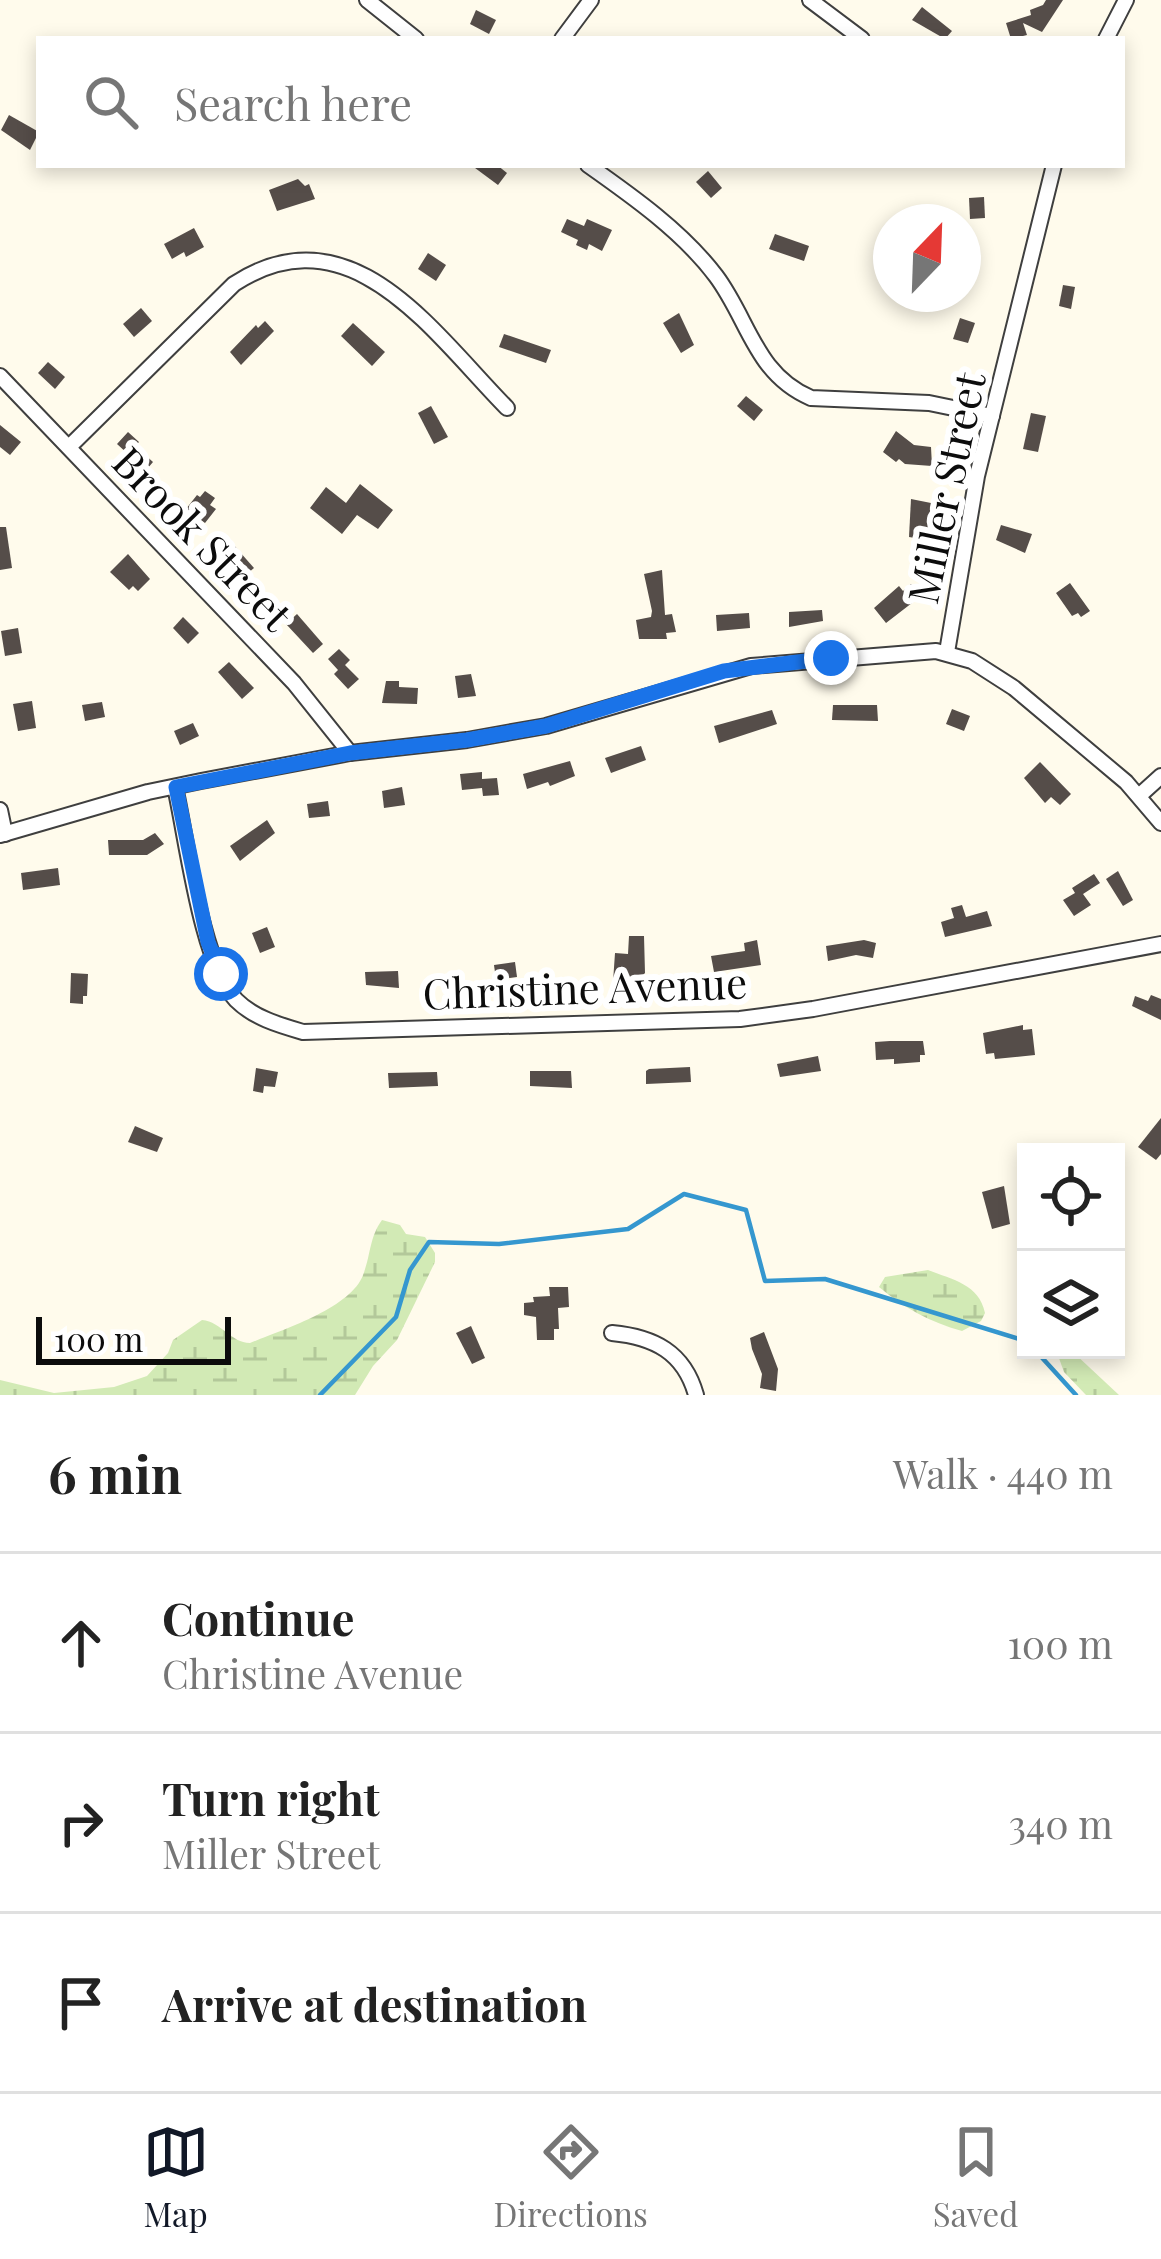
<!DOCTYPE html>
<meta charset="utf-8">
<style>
body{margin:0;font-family:"Playfair Display",serif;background:#f2f2f2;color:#222}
.controls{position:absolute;right:36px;bottom:36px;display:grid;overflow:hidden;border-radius:0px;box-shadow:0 6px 18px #0003}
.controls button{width:108px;height:108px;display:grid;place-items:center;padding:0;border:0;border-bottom:3px solid #e0e0e0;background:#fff;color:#222;font:60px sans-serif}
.compass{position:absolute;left:873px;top:204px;width:108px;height:108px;border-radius:50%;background:#fff;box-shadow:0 6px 18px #0003;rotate:23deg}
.scale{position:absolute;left:36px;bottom:30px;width:195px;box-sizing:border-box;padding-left:12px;border:6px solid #0c0c0c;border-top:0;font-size:33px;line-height:42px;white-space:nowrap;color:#0c0c0c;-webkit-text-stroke:9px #fff;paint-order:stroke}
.stop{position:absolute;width:36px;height:36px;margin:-27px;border:9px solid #1a73e8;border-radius:50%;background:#fff}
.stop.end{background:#1a73e8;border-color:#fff;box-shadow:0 3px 12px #0008}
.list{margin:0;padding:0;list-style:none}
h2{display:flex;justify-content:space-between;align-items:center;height:156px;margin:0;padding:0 48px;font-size:51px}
h2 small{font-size:39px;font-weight:400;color:#767676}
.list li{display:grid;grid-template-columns:78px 1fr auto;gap:36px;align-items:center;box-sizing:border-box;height:180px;padding:0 48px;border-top:3px solid #e0e0e0}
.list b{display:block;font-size:45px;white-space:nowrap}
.list p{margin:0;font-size:39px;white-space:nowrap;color:#767676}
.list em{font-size:39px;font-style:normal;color:#767676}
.icon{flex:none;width:66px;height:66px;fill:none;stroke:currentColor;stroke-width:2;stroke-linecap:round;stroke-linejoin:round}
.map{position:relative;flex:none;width:1161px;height:1395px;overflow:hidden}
.search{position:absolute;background:#fff;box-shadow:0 6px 18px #0003;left:36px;right:36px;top:36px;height:132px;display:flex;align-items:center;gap:30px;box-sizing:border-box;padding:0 42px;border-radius:0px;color:#767676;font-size:45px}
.sheet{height:696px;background:#fff}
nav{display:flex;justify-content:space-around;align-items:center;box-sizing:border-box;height:168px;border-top:3px solid #e0e0e0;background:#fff;font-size:33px;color:#767676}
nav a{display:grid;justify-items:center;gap:6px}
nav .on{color:#111827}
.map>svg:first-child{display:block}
.wetland{fill:url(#wetland-marsh)}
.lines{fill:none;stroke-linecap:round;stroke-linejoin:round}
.stream{stroke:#3597cf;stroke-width:4.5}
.building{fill:#554d49}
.minor-casing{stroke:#3f3f3f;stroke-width:18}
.minor{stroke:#fff;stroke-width:14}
.route{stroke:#1a73e8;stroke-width:15}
.labels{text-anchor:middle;stroke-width:12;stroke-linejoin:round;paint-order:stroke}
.street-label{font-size:42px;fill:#0c0c0c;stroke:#fff}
</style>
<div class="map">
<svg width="1161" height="1395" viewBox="0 0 1161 1395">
<defs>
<pattern id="wetland-marsh" width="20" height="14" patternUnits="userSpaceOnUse" patternTransform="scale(3)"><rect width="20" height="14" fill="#d2eab5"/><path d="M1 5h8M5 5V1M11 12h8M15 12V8" fill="none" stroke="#b3c89a"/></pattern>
</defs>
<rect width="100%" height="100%" fill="#fffbec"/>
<g class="wetland">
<path d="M 382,1220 L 400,1225 L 406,1234 L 425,1237 L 435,1253 L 435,1262 L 397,1340 L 373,1366 L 355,1395 L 0,1395 L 0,1380 L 54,1393 L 114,1387 L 147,1376 L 168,1353 L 173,1340 L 202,1320 C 222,1322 231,1343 250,1343 C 282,1330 351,1308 363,1275 C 371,1255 369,1238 382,1220 Z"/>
<path d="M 928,1270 C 953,1280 979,1284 985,1313 L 981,1321 L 962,1331 C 930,1322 904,1308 879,1287 L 885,1277 Z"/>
<polygon points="1056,1350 1074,1353 1119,1395 1086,1395 1064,1372"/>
</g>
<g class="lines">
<g class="stream">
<polyline points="1035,1350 1076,1395"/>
<polyline points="320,1395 396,1317 410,1270 429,1242 499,1244 628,1229 684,1194 746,1210 765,1281 825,1279 1026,1341"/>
</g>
</g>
<g class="building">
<polygon points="1046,0 1063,0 1042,32 1023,23 1027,35 1011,39 1006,23 1031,15 1030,10 1043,5"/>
<polygon points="922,7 952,31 945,39 912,20"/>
<polygon points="476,10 496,20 489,34 470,24"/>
<polygon points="9,115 39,132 30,150 1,130"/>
<polygon points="471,165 497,165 507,173 498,185"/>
<polygon points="708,171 722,188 711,198 696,182"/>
<polygon points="298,179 305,186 309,184 315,199 277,211 269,190"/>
<polygon points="984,197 985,218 970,219 969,198"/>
<polygon points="567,219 584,226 587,219 612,230 602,251 589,244 587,250 576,245 578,240 561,232"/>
<polygon points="194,228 204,247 186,257 184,252 172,259 164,244"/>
<polygon points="775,234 809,246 804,261 769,249"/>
<polygon points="428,253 446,265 436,281 418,269"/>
<polygon points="1063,285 1075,287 1071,309 1059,306"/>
<polygon points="141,308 152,321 134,337 123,324"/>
<polygon points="679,313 694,345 681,353 663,323"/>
<polygon points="960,318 975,323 968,343 953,339"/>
<polygon points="265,321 274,331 241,365 230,352 256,325 258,328"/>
<polygon points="353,323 385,352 372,366 341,336"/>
<polygon points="504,334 551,350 546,363 499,347"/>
<polygon points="48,362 65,377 55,389 38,373"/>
<polygon points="746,396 763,410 754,421 737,406"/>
<polygon points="431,406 448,437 434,444 418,413"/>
<polygon points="1031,413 1046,416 1038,452 1023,449"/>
<polygon points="0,425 21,442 10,455 0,447"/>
<polygon points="896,431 914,445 931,447 932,466 905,464 899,459 896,462 883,452"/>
<polygon points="128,432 139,442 135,446 153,462 142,475 124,458 128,454 117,444"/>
<polygon points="360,484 393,510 378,529 357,515 342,534 310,508 326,487 346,503"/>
<polygon points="205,491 215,498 210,505 216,509 205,523 186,509 197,495 200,497"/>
<polygon points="911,499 931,503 927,540 909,537"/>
<polygon points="1001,525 1032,534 1025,553 996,540"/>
<polygon points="0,527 6,527 12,568 0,570"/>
<polygon points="224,534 254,568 242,578 211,546"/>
<polygon points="128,554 150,579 138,591 133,586 129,590 110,572"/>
<polygon points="662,570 665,615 672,614 676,632 666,633 667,639 639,639 636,620 651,617 652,611 644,574"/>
<polygon points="1070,583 1090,611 1081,617 1078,613 1072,616 1056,593"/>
<polygon points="911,584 921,596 886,623 874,608 899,586 903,591"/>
<polygon points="822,610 823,621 789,627 789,612"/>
<polygon points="749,613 750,628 717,631 716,615"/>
<polygon points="297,614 323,644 313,653 286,624"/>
<polygon points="183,617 199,633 188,644 173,628"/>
<polygon points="18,628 22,653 5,656 1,631"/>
<polygon points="339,649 350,660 345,665 359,679 348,689 334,674 338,670 328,659"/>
<polygon points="229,662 254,688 242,699 218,672"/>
<polygon points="471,674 476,696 458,698 455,676"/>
<polygon points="386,681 399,681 399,687 418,688 417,704 382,703"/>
<polygon points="32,701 36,728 18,731 13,704"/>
<polygon points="102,702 105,717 85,721 82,705"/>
<polygon points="833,705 877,705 878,721 832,720"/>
<polygon points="952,709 970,716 964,731 946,724"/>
<polygon points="772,710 777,724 719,743 714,726"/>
<polygon points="193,723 199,736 180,745 174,731"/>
<polygon points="641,746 646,760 611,773 605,758"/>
<polygon points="570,761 575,776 550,786 548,782 527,789 523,774"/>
<polygon points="1040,762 1071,794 1060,805 1051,797 1045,803 1024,778"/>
<polygon points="482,772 482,779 497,778 499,795 483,796 482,788 462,790 460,774"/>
<polygon points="402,787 405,805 384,808 382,791"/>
<polygon points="328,801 330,816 309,818 307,804"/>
<polygon points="267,820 275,833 240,861 230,846"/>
<polygon points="155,833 164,844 147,855 109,855 108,840 143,840"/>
<polygon points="58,868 60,885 23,890 21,873"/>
<polygon points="1118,871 1133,900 1123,906 1106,879"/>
<polygon points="1094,874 1100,883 1083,894 1091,905 1074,916 1063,900 1075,893 1072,888"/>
<polygon points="962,905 966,917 987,911 992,926 945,937 941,922 954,918 951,908"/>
<polygon points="267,927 275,947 260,953 252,933"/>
<polygon points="629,936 644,936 645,973 636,982 613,982 615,953 628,954"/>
<polygon points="757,940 761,965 714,972 711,956 745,951 744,943"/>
<polygon points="864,940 876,943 873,958 856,955 828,961 826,946"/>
<polygon points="515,962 517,977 496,980 494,965"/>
<polygon points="398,971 399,988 366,985 365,972"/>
<polygon points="71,973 88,974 87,996 83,996 83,1004 70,1003"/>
<polygon points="1151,995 1161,999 1161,1020 1132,1006 1135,996 1148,1001"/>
<polygon points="1023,1025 1023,1030 1032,1029 1035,1055 995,1059 994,1053 986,1054 983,1033"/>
<polygon points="890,1041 923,1041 925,1055 920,1055 920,1062 894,1064 894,1059 876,1060 875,1042"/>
<polygon points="818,1056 821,1071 780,1077 777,1064"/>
<polygon points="690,1067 691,1082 646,1084 646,1071 649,1069"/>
<polygon points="256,1068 278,1072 275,1087 264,1086 263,1093 253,1091"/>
<polygon points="530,1071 571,1071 572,1088 530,1086"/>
<polygon points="437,1072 438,1086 389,1088 388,1073"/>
<polygon points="1161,1118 1161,1154 1156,1160 1138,1147"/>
<polygon points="135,1126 163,1138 157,1152 128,1142"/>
<polygon points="1004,1186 1010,1224 992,1229 982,1192"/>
<polygon points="549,1287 568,1287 569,1307 558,1308 559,1329 554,1329 554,1340 537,1340 536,1317 524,1315 524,1303 534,1302 533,1297 550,1296"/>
<polygon points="471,1326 485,1358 472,1364 456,1333"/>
<polygon points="764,1332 778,1369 776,1391 760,1388 762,1374 752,1349 750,1338"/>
</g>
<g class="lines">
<defs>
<g id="minor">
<polyline points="367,0 416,39"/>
<polyline points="810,0 862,39"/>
<polyline points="562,39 591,0"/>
<polyline points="1106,39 1126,0"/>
<path d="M 588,165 C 632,196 683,232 716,276 C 749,320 755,374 811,398 L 929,403 L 992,416"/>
<polyline points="0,376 294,683 350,753"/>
<path d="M 69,447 L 234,284 C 351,208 433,333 507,408"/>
<polyline points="947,652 977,476 1054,165"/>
<path d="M 175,787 C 187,840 201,962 236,1000 C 254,1018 279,1025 303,1032 L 740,1019 L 813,1009 L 1161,944"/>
<polyline points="1140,795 1161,776"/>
<polyline points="0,810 5,834"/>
<polyline points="0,835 148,792 201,781 350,753 467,740 546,726 751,666 936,651 972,661 1014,688 1126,782 1161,823"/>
<path d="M 612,1333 C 654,1337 684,1352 696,1395"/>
</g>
</defs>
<use href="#minor" class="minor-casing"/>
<use href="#minor" class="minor"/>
</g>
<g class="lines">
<polyline class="route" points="221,974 208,942 176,787 350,753 467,740 546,726 724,671 831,658"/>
</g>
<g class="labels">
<g class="street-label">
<text transform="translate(947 488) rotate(-78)" y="15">Miller Street</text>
<text transform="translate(202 539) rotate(46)" y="15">Brook Street</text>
<text transform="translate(585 989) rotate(-2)" y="15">Christine Avenue</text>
</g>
</g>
</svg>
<div class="controls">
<button><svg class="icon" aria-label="locate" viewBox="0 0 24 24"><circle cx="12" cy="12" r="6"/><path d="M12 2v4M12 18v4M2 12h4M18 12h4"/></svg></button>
<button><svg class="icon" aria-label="layers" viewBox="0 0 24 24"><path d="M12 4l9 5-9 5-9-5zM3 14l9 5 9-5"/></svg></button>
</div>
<svg class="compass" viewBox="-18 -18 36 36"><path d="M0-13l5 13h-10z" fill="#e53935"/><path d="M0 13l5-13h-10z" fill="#767676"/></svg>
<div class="scale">100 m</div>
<div class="stop" style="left:221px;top:974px"></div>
<div class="stop end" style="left:831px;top:658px"></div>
<div class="search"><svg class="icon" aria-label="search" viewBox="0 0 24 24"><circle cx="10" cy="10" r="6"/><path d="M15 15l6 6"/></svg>Search here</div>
</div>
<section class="sheet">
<h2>6 min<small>Walk · 440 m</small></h2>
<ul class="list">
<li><svg class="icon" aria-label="ahead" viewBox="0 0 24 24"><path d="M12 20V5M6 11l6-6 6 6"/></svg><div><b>Continue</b><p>Christine Avenue</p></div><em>100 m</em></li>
<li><svg class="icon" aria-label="right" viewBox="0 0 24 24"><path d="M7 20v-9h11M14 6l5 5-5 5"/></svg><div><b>Turn right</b><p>Miller Street</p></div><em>340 m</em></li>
<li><svg class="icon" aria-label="arrive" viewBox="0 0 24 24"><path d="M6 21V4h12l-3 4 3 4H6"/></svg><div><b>Arrive at destination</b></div></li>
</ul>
</section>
<nav>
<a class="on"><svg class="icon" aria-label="map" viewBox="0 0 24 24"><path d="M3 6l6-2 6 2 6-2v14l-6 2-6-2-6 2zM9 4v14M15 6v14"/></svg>Map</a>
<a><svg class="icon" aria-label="directions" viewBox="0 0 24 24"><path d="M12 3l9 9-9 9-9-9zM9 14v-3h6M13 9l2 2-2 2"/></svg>Directions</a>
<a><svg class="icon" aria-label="saved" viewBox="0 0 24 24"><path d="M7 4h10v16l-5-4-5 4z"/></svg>Saved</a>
</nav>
